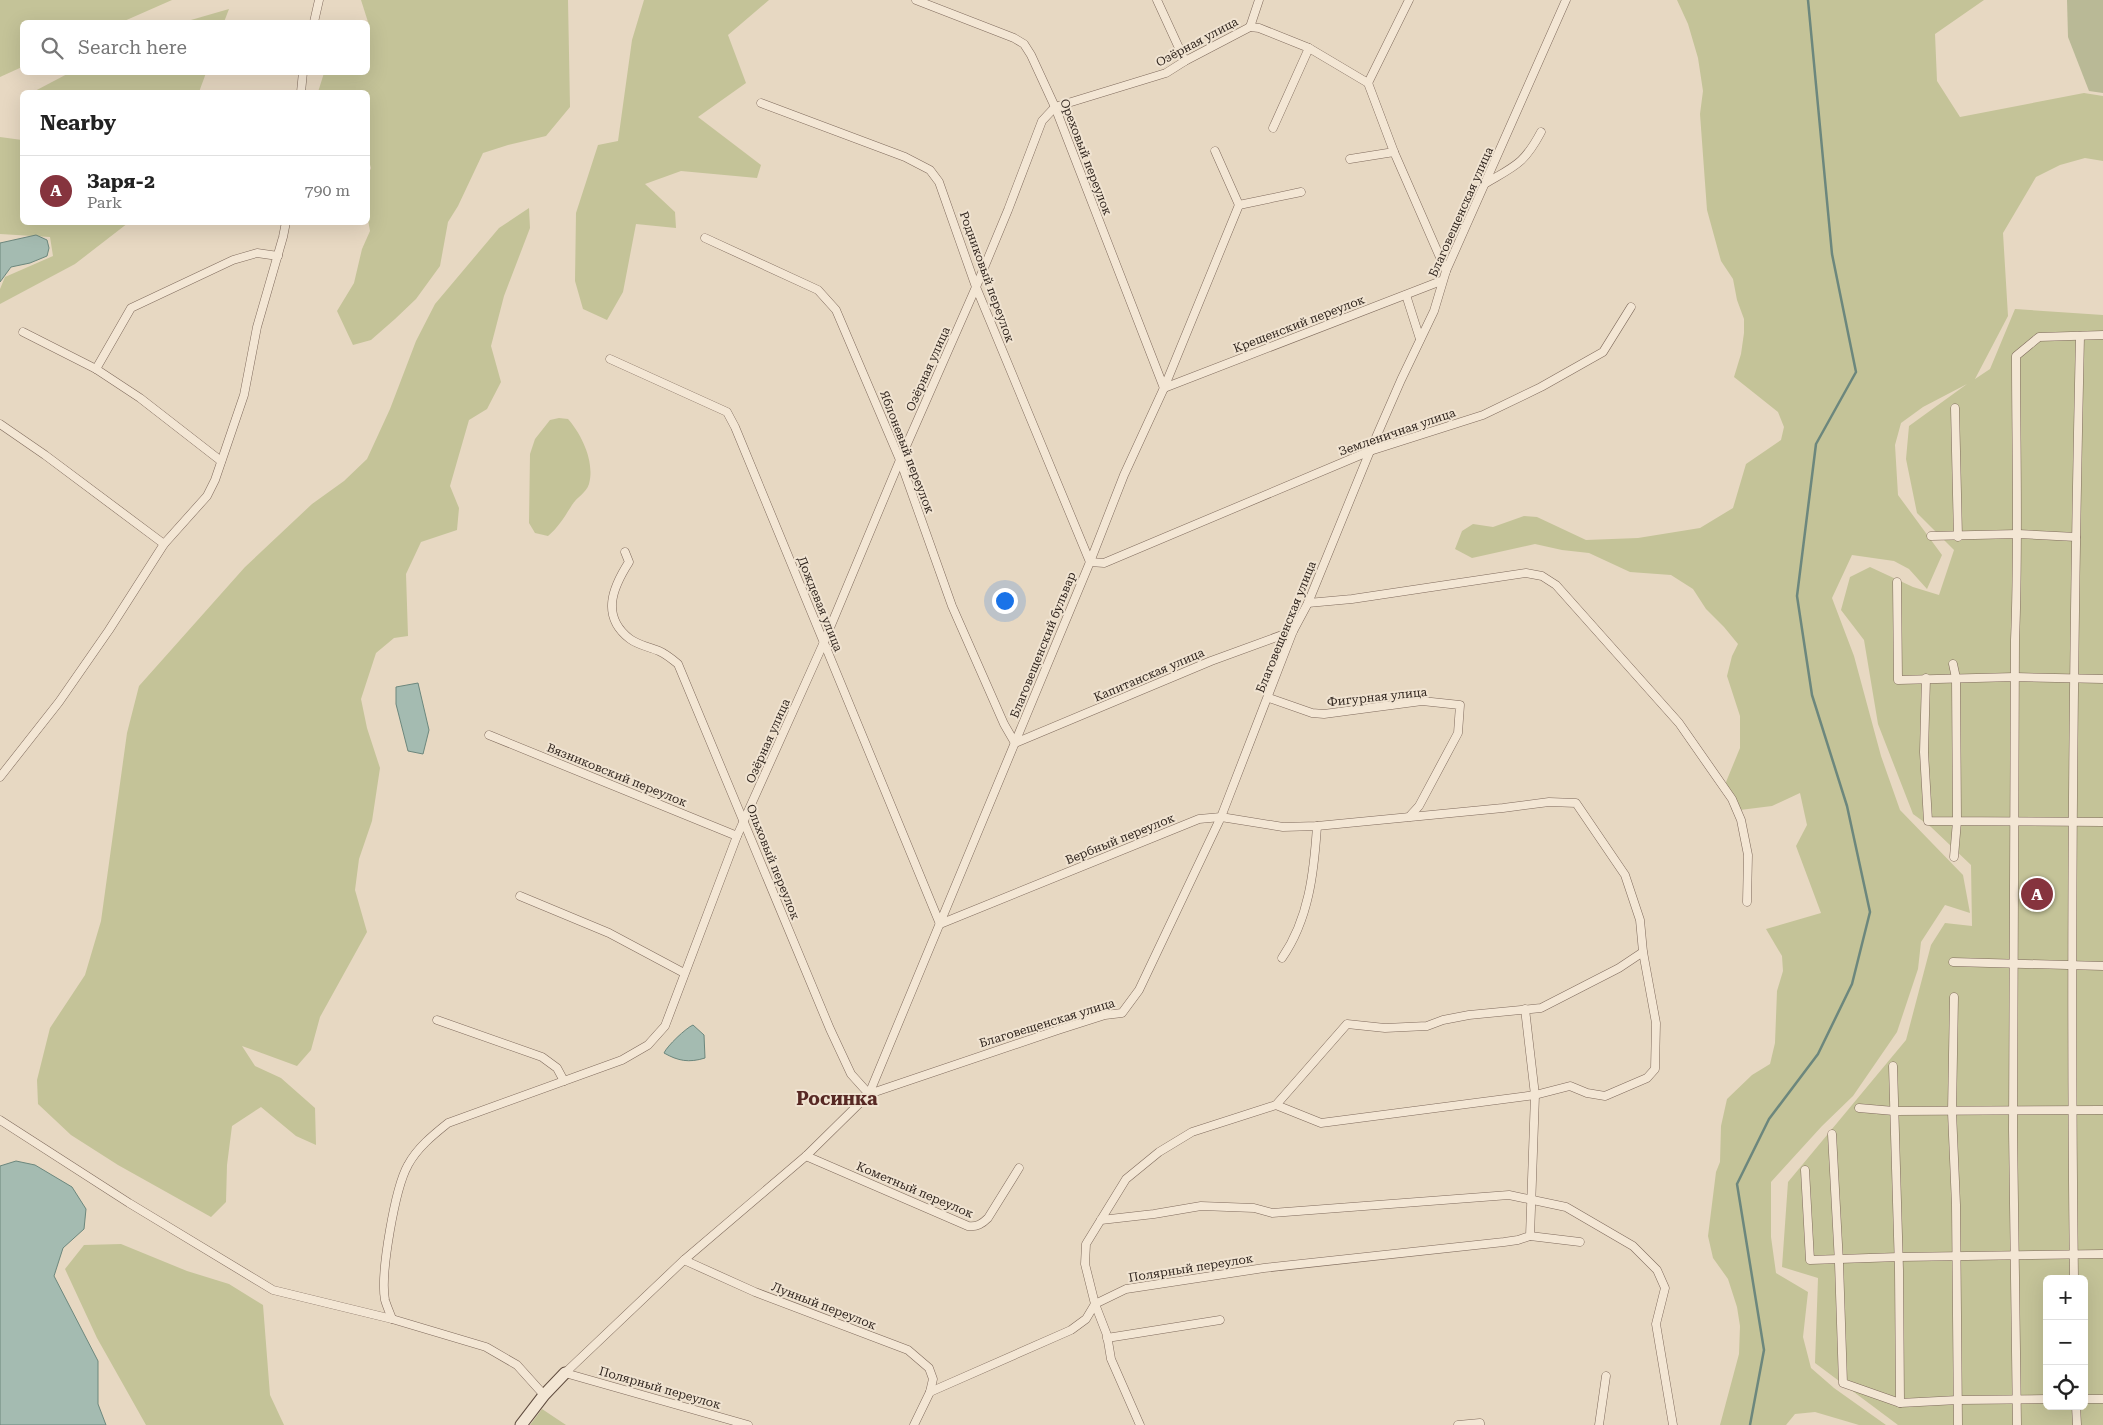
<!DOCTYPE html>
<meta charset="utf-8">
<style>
body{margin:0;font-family:"Roboto Serif",serif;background:#f6f6f6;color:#222}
.controls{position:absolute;right:15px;bottom:15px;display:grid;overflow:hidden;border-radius:8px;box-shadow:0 5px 20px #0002}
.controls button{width:45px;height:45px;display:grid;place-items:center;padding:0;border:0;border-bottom:1px solid #e0e0e0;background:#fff;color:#222;font:25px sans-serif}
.you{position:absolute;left:1004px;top:600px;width:18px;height:18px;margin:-12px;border:4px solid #fff;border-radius:50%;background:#1a73e8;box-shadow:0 0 0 8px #1a73e833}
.badge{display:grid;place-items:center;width:32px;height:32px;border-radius:50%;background:#86343e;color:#fff;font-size:16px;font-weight:700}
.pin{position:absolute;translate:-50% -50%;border:2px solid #fff;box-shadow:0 1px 5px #0006}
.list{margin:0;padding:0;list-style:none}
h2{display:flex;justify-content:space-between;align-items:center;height:65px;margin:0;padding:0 20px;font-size:21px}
h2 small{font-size:16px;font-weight:400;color:#767676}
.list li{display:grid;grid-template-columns:32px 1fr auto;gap:15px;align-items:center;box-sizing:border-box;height:70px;padding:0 20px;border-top:1px solid #e0e0e0}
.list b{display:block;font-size:19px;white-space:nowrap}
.list p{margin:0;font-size:16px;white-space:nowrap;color:#767676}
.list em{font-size:16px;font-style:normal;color:#767676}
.icon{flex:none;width:28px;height:28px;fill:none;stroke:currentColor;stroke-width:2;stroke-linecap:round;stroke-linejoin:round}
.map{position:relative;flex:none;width:2103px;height:1425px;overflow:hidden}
.search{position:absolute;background:#fff;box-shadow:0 5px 20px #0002;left:20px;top:20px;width:350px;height:55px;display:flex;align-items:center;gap:12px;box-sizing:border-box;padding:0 18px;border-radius:8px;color:#767676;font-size:19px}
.panel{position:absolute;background:#fff;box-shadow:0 5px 20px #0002;left:20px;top:90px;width:350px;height:135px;border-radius:8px}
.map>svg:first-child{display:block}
.green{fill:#c4c398;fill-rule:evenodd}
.cemetery{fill:#b9b996}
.water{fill:#a4bbb1;stroke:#6c877d}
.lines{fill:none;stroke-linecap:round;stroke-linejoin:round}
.stream{stroke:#6c877d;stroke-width:2.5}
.street-casing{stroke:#7f6a5c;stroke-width:9}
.secondary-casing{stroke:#604c3f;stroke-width:13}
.street{stroke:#f3e6d4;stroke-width:8}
.secondary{stroke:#f3e6d4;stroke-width:11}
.labels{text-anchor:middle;stroke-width:4;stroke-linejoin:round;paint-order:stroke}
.street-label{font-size:12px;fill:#30251e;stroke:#f0e3d1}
.district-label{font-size:18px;font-weight:bold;fill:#572823;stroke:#f0e3d1}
</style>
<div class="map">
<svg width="2103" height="1425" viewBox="0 0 2103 1425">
<rect width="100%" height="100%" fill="#e7d8c2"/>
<g class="green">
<polygon points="0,0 172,0 122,22 22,22 22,67 0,77"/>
<polygon points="361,0 568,0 570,107 546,136 508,145 483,153 458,206 448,222 440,266 416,299 395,319 371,340 353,345 337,311 354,283 362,249 370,231 368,220 368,175 371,168 368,158 368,92 318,92 324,73 368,72 368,22"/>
<polygon points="644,0 769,0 728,35 746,83 698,117 761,165 757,178 681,171 645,184 675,212 676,228 636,224 623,292 607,320 583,309 575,281 576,213 598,145 618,141 632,40"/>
<path d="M 1677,0 L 1984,0 L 1935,34 L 1937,81 L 1960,117 L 2084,93 L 2103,96 L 2103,161 L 2085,158 L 2060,165 L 2036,177 L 2003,233 L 2008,316 L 1975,379 L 1990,369 L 2015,309 L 2103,315 L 2103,1425 L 1898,1425 L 1815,1363 L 1818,1278 L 1782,1267 L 1788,1182 L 1906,1040 L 1931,945 L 1945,923 L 1972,926 L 1971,865 L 1931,827 L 1913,814 L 1878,724 L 1864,640 L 1841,610 L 1850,577 L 1870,567 L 1913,587 L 1939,595 L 1954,550 L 1917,513 L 1906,459 L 1909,426 L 1967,384 L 1923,407 L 1901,423 L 1895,445 L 1898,495 L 1942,555 L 1927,589 L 1909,569 L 1894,561 L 1852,555 L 1832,598 L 1854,656 L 1881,756 L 1900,810 L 1963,875 L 1970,913 L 1945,905 L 1921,942 L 1918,969 L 1897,1032 L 1853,1096 L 1822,1126 L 1771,1182 L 1771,1237 L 1776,1273 L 1808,1292 L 1803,1337 L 1811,1368 L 1834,1388 L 1886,1425 L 1859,1425 L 1815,1412 L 1795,1414 L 1786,1425 L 1720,1425 L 1739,1354 L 1740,1326 L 1737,1307 L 1728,1279 L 1713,1258 L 1708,1236 L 1716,1172 L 1720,1162 L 1721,1126 L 1727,1099 L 1752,1075 L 1770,1064 L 1775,1043 L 1777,991 L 1783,971 L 1782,956 L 1766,929 L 1821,913 L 1796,846 L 1807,825 L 1800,793 L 1772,806 L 1732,811 L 1726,782 L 1740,748 L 1740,716 L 1727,676 L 1732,656 L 1738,644 L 1724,627 L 1706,609 L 1693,589 L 1671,575 L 1630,572 L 1589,553 L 1562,550 L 1535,544 L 1472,558 L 1455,549 L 1462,531 L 1473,524 L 1493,527 L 1524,516 L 1537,517 L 1586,540 L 1638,538 L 1700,528 L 1733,508 L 1746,464 L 1781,440 L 1784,427 L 1778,412 L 1734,377 L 1741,354 L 1744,333 L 1744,319 L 1737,300 L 1733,279 L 1721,261 L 1707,210 L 1700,114 L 1703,91 L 1698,58 L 1688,24 ZM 2047,1279 L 2084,1279 L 2084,1406 L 2047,1406 Z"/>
<polygon points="229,9 224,22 184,22"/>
<polygon points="71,72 206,72 206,73 199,92 33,92"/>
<polygon points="0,137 22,140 22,222 128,223 75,264 0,304 0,289 5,277 53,256 50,237 0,234"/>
<polygon points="529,208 530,228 504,296 491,346 501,382 487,409 469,420 450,486 459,508 457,530 421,542 406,574 408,636 394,638 376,653 361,699 367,728 380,768 372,821 359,859 355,890 367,932 320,1017 311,1050 297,1066 242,1046 255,1066 281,1078 315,1108 316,1145 296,1136 261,1107 232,1126 227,1165 226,1202 211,1217 118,1165 71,1135 38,1104 37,1080 50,1028 85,975 101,921 127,733 139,686 245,567 312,504 344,481 367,459 390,409 416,341 435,304 499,228"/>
<path d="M 559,418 L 568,419 C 582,435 595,462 589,484 C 586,493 577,497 572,505 C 565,516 558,528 548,536 L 535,533 L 529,523 L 530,454 L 535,439 L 550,420 Z"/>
<polygon points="121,1244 187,1271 229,1284 263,1305 270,1395 284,1425 146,1425 97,1338 65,1269 84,1245"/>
<polygon points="542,1409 566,1425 530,1425"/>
</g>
<polygon class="cemetery" points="2067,0 2103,0 2103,93 2089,91 2068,37"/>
<g class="water">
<polygon points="36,235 47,240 49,248 47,256 30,263 11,267 0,282 0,243"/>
<polygon points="418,683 429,730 423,754 408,751 396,704 396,687"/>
<path d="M 693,1025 L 704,1035 L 705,1058 C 689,1063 678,1061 664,1053 C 667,1046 686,1028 693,1025 Z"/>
<polygon points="16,1161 35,1165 72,1187 86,1209 84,1229 63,1248 54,1276 98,1361 98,1404 106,1425 0,1425 0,1166"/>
</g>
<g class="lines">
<polyline class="stream" points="1750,1425 1764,1350 1737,1184 1769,1119 1818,1054 1852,984 1870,912 1847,806 1812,695 1797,596 1816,444 1856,372 1832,254 1808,0"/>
<defs>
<g id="street">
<polyline points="916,0 1014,38 1024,44 1031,55 1055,107 1164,388 1441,281"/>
<polyline points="1157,0 1185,61"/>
<polyline points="314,22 319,0"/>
<polyline points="1250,27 1259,28 1309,48 1368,83 1394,152 1446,271"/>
<polyline points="1250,27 1259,0"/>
<polyline points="1368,83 1409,0"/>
<polyline points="301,92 303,72"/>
<polyline points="761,103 905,157 930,170 939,182 976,287 1090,562 1104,563 1370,451 1483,415 1541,387 1603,352 1631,307"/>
<polyline points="1273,128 1309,48"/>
<polyline points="1215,151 1239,205"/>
<polyline points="1350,159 1394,152"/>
<path d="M 1486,183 C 1515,166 1524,164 1541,132"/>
<polyline points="1239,205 1301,192"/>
<polyline points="705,238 818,290 836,310 900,460 952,606 1004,724 1015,743 1211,661 1293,631"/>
<polyline points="1406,295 1420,339"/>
<polyline points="23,332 96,369 140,398 221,461"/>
<polyline points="610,359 727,412 735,427 940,924 1199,819 1221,817 1283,827 1317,826 1503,808 1549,802 1576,803 1625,875 1640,920 1643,952 1656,1023 1655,1069 1647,1078 1605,1096 1587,1093 1570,1086 1535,1095 1321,1123 1276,1105"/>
<polyline points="96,369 131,308 233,260 257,253 278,256"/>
<polyline points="1955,408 1958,537"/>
<polyline points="0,424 45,455 164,544"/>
<polyline points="1931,536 2018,534 2076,537"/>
<path d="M 625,552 L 629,562 C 613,587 600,616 630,639 C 638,645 649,647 659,651 C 666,654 672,659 678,664 L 830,1029 L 851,1074 L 869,1094"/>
<polyline points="1897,582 1898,680 2015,677 2103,679"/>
<polyline points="1308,603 1352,599 1526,573 1542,576 1556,585 1679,723 1732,799 1741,820 1748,855 1747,902"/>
<polyline points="1953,664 1956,678 1957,821 1954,857"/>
<polyline points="1926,678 1924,752 1928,821 2103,822"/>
<polyline points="1269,698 1312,713 1324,714 1422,701 1460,705 1458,733 1419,806 1409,817"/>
<polyline points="489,735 737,836"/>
<polyline points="0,777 59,702 109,630 164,544 207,496 215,480 244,395 257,327 283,237 286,222"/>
<polyline points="520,896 609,933 684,973"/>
<path d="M 1282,958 C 1309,919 1314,872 1317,826"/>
<polyline points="1953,962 2103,966"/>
<polyline points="1954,997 1952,1112 1956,1205 1958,1425"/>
<polyline points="437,1020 542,1057 557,1068 564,1081"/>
<polyline points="1893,1066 1899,1270 1900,1403"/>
<polyline points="869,1094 1058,1030 1105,1015 1122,1013 1139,990 1221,817 1293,631 1308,603 1370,451 1401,380 1434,311 1446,271 1566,0"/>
<polyline points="1859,1108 1894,1111 2103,1110"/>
<polyline points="0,1120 129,1203 273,1290 392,1319"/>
<polyline points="1832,1134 1839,1263 1843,1383 1900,1403 1958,1400 2047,1399"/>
<path d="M 806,1156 L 968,1226 C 977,1227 982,1224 988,1218 L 1019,1168"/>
<polyline points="1805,1170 1810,1260 1899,1257 2103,1254"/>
<polyline points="1101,1220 1154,1214 1201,1206 1254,1208 1272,1213 1509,1195 1566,1207 1633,1246 1657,1270 1665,1288 1656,1324 1673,1425"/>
<polyline points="1530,1236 1580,1242"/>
<polyline points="684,1260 755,1292 908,1350 929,1368 933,1379 930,1392"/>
<path d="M 2074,1279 C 2070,964 2073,650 2080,336"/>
<polyline points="1107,1338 1220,1320"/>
<polyline points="565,1373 684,1260 806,1156 869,1094 1090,562 1124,475 1164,388 1239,205"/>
<polyline points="565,1373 748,1425"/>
<path d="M 544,1395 L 517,1365 L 486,1347 L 392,1319 C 390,1313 387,1307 385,1300 C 380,1274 395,1188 408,1165 C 417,1148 433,1135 448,1123 L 622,1060 L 648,1045 L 665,1026 L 737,836 L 824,642 L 900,460 L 976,287 L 1008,210 L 1042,121 L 1055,107 L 1166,73 L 1185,61 L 1250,27"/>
<polyline points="2084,1399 2103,1399"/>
<polyline points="2076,1406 2077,1425"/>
<polyline points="914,1425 930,1392 1071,1330 1086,1319 1095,1304 1126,1289 1264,1268 1504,1242 1518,1240 1530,1236 1535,1095 1525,1009"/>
<polyline points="1140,1425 1111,1359 1107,1335 1095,1304 1085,1264 1086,1244 1126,1179 1159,1152 1192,1132 1276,1105 1347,1024 1385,1028 1427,1026 1443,1020 1469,1015 1541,1008 1619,968 1643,952"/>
<polyline points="1458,1425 1480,1423 1480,1425"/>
<polyline points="1599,1425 1606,1376"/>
<path d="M 2017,1425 L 2013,1130 L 2015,640 C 2019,545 2016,451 2016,356 L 2039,337 L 2103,335"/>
</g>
<polyline id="secondary" points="521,1425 544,1395 565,1373"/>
</defs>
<use href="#street" class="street-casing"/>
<use href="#secondary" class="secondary-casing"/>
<use href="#street" class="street"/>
<use href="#secondary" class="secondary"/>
</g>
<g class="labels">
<g class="street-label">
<text transform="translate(1197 42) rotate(-28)" y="4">Озёрная улица</text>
<text transform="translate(1086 157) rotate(69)" y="4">Ореховый переулок</text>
<text transform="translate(1461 212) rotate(-66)" y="4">Благовещенская улица</text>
<text transform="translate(987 277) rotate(70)" y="4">Родниковый переулок</text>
<text transform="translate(1299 324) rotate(-21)" y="4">Крещенский переулок</text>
<text transform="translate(928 369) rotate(-66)" y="4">Озёрная улица</text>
<text transform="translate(1397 432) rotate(-19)" y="4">Земленичная улица</text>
<text transform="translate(907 452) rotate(69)" y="4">Яблоневый переулок</text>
<text transform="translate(820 604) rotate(68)" y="4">Дождевая улица</text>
<text transform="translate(1286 627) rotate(-68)" y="4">Благовещенская улица</text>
<text transform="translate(1043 645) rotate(-68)" y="4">Благовещенский бульвар</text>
<text transform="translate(1149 675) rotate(-23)" y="4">Капитанская улица</text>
<text transform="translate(1377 697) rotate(-6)" y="4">Фигурная улица</text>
<text transform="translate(768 741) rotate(-66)" y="4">Озёрная улица</text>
<text transform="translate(617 775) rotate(22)" y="4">Вязниковский переулок</text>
<text transform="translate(1120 839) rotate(-22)" y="4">Вербный переулок</text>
<text transform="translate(773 862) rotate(68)" y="4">Ольховый переулок</text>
<text transform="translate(1047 1023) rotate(-17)" y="4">Благовещенская улица</text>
<text transform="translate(915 1190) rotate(23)" y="4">Кометный переулок</text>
<text transform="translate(1191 1268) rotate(-9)" y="4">Полярный переулок</text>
<text transform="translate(824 1306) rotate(21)" y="4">Лунный переулок</text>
<text transform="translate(660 1388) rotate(16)" y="4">Полярный переулок</text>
</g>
<g class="district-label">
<text x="837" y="1105">Росинка</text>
</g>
</g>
</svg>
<div class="controls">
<button>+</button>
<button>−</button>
<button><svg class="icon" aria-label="locate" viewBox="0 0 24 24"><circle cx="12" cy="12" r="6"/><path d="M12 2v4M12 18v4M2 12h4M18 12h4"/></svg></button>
</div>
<div class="you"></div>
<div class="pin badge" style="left:2037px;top:894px">A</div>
<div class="search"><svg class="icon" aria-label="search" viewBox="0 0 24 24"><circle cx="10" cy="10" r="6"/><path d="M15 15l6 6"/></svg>Search here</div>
<section class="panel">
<h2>Nearby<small></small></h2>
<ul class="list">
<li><span class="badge">A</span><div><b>Заря-2</b><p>Park</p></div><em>790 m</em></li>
</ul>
</section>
</div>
